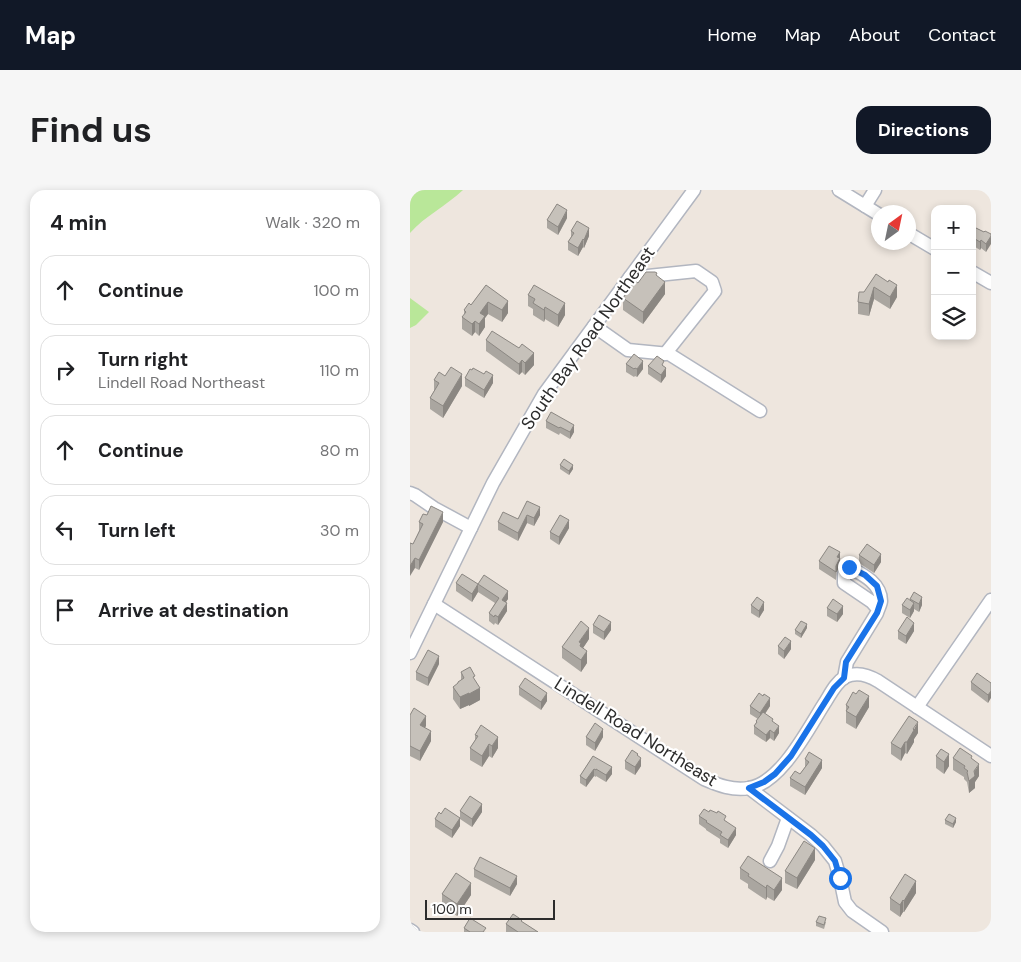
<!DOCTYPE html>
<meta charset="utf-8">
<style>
body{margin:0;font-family:"DM Sans",sans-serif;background:#f6f6f6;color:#202124}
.controls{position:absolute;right:15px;top:15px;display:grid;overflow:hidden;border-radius:10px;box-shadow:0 2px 8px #0003}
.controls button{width:45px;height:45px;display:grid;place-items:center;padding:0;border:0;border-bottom:1px solid #e0e0e0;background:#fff;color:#202124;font:25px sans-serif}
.compass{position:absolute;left:461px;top:15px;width:45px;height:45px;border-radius:50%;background:#fff;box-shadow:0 2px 8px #0003;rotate:33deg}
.scale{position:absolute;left:15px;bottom:12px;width:130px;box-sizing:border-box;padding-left:5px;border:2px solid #2c2c2c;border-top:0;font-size:14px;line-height:18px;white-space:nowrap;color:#2c2c2c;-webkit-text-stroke:4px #fff;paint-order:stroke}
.stop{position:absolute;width:15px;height:15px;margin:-11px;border:4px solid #1a73e8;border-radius:50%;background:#fff}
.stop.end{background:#1a73e8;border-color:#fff;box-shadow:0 1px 5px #0008}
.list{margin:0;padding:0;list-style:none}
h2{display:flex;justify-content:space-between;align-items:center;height:65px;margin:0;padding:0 20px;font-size:21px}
h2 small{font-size:16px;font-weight:400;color:#757577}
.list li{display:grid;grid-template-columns:32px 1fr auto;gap:15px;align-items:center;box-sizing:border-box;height:70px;margin:0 10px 10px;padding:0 10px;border:1px solid #e0e0e0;border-radius:15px}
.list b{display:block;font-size:19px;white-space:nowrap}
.list p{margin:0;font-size:16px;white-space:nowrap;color:#757577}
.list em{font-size:16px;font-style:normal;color:#757577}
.icon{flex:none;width:28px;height:28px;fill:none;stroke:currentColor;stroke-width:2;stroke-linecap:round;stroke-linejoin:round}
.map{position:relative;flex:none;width:581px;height:742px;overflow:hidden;border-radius:15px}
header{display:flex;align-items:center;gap:30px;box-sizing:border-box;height:70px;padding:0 25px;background:#111827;color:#fff}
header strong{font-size:24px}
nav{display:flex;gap:28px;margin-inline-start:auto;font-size:18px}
.intro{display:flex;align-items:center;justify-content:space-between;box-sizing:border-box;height:120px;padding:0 30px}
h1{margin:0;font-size:35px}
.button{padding:12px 22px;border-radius:15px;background:#111827;color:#fff;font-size:18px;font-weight:700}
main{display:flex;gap:30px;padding:0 30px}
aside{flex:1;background:#fff;border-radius:15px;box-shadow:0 2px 8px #0003}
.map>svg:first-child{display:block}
.green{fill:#b9e799}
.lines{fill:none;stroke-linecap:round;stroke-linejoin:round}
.minor-casing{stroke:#b2b6c0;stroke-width:15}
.minor{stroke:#fff;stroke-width:12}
.wall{fill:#aaa6a0}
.shaded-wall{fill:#8b8782}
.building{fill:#c6c1ba;stroke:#8b8782}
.route{stroke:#1a73e8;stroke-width:6}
.labels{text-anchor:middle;stroke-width:4.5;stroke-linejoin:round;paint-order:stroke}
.street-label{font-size:18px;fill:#2c2c2c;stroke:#fff}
</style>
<header>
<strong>Map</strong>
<nav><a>Home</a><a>Map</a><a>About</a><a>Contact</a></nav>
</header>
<div class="intro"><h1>Find us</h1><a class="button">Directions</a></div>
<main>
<aside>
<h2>4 min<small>Walk · 320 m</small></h2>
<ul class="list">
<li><svg class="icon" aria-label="ahead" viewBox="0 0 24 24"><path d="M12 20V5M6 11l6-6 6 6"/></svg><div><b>Continue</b></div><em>100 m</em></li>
<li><svg class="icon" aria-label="right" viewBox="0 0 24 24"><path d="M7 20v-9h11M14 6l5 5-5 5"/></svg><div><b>Turn right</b><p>Lindell Road Northeast</p></div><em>110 m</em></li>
<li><svg class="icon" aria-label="ahead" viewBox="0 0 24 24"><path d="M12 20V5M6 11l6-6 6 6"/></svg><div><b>Continue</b></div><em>80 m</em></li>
<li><svg class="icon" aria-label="left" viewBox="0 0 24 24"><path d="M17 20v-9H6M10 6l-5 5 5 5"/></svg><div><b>Turn left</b></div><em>30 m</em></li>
<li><svg class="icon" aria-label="arrive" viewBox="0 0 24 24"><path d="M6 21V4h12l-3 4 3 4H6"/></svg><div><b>Arrive at destination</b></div></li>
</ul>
</aside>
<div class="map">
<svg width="581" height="742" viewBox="0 0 581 742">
<rect width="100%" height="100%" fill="#eee6de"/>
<g class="green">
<path d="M 0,0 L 53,0 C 36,16 15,26 0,43 Z"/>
<polygon points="0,108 19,122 6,135 0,138"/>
</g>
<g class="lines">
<defs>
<g id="minor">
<polyline points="429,0 468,24"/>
<polyline points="455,16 465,0"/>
<polyline points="498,43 525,59"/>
<polyline points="562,82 581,93"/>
<polyline points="220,87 238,86 286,81 302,92 305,101 255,164"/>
<polyline points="184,136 218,160 259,164 350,221"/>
<polyline points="0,303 5,305 24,318 61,338"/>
<path d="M 24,414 L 294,589 C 308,595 323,601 339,598 C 371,593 398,539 414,514 C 420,505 425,493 435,487 C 447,481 458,485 468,491 L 581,566"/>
<polyline points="0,463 83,293 134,204 284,0"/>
<path d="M 434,488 L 437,472 L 467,423 C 468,419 471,414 471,411 C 471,393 452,384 439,377 L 434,384 L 434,393 L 462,412 L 468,419"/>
<polyline points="507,517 581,410"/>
<polyline points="339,598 401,645 413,656 425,671 430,688 435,712 442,721 472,742"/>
<polyline points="360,671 368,656 378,628"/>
<polyline points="0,740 3,742"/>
</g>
</defs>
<use href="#minor" class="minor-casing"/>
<use href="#minor" class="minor"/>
</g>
<g class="wall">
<polygon points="157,28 148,45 137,38 137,30"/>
<polygon points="562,36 574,42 581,44 576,62 571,58 570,60 562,55"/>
<polygon points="161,41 179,46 174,58 173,57 168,66 158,60 158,52 161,47"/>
<polygon points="466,84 487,107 480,119 464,109 459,126 448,124 448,112"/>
<polygon points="247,86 255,104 233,134 213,120 213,108 228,93"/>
<polygon points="76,95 98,123 92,132 78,124 75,128 75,137 69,146 65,142 62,146 52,139 52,127 54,126 54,120 61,115"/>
<polygon points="118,105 155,125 148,137 135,129 134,132 123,125 123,119 118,116"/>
<polygon points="76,150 124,175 115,185 112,182 109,185 76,161"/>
<polygon points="216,174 233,179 227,187 225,186 224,187 216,182"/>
<polygon points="238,176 254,176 256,186 251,193 238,184"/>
<polygon points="35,186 52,196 33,228 20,219 20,208 24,201 24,190"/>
<polygon points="55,188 83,193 74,208 55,196"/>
<polygon points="136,231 164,242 160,249 150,243 149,245 136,238"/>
<polygon points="150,275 163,279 159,285 150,279"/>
<polygon points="117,311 130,325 124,336 117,333 108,351 88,340 88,332 108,329"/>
<polygon points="9,332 33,332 9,380 5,378 3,354 9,341"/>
<polygon points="159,338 149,355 140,349 140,342"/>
<polygon points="430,362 430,376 426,383 426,390 409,379 409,371"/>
<polygon points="449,365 471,372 464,383 449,373"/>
<polygon points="46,393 68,402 62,412 46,401"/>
<polygon points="68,394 98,409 95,412 97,421 88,435 85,433 84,435 79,431 79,423 85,413 68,402"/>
<polygon points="500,409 512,415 509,422 504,419 504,421 500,428 492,423 492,415 500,411"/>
<polygon points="341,415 354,420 349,428 341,423"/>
<polygon points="417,418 433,424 427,432 417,426"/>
<polygon points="183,435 201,440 194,450 183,443"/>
<polygon points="397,438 391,448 385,444 385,440"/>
<polygon points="488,441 504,441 496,454 488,449"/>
<polygon points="179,449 173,458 177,473 171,482 152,468 152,457"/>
<polygon points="368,456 381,459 374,469 368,464"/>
<polygon points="29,474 18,496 6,490 6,482"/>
<polygon points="51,482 65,490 70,510 59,516 59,515 50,519 43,509 43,497 48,494 48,492 51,490"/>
<polygon points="561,492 581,493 578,513 561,500"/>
<polygon points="109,497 137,511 131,520 109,505"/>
<polygon points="436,515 459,517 446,539 436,533"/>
<polygon points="340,516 360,516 355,524 363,532 369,543 364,551 360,548 356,552 344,544 344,536 348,529 340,524"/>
<polygon points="0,525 16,536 15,537 21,551 10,571 0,566"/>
<polygon points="508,543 504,549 504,552 497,564 495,563 491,571 481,564 481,553"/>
<polygon points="65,545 88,558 82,568 79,566 72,577 60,570 60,558 65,550"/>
<polygon points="176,547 193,547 185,561 176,555"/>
<polygon points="531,559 539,576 534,584 526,578 526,566"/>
<polygon points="183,566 202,584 196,592 186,586 186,587 184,586 176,597 170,593 170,586"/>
<polygon points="228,566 231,576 225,585 215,579 215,571"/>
<polygon points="543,568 562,569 569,586 565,592 565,598 559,603 557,592 554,589 554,587 543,580"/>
<polygon points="395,569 412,578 395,605 380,596 380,588 390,584 395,577"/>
<polygon points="50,621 72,622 62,637 50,629 50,636 42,648 25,637 25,629 31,624 50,628"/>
<polygon points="289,626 316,631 326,645 318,658 310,653 310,649 296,640 296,639 289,634"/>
<polygon points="535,630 546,632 543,638 535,634"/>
<polygon points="405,670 387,699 375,693 375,681"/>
<polygon points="330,678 372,700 364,711 357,707 356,710 338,698 338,694 330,689"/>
<polygon points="64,679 107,694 100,706 64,687"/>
<polygon points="506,703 494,722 493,722 490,727 480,720 480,708"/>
<polygon points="32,704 61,705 47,726 32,716"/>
<polygon points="112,732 128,742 96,742 96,734"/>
<polygon points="406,732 416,732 414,739 406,736"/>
<polygon points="54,738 76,742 54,742"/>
</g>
<g class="shaded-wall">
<polygon points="157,20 157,28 148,45 148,37"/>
<polygon points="179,38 179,46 174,58 174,50"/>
<polygon points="581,46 581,54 576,62 576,54"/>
<polygon points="173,49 173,57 168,66 168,58"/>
<polygon points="571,50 571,58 570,60 570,52"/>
<polygon points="255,92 255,104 233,134 233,122"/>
<polygon points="487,95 487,107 480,119 480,107"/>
<polygon points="464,97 464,109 459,126 459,114"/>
<polygon points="98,111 98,123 92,132 92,120"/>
<polygon points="78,112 78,124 75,128 75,137 69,146 69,134 70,123"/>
<polygon points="155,113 155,125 148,137 148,125"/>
<polygon points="135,117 135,129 134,132 134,120"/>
<polygon points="65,131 65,142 62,146 62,134"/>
<polygon points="124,163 124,175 115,185 115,173"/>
<polygon points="112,170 112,182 109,185 109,174"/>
<polygon points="233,171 233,179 227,187 227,179"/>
<polygon points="256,178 256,186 251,193 251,185"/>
<polygon points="52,184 52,196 33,228 33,216"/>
<polygon points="83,185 83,193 74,208 74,200"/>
<polygon points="164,235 164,242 160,249 160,242"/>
<polygon points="163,275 163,279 159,285 159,281"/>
<polygon points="130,317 130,325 124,336 124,328"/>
<polygon points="33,322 33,332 9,380 9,370"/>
<polygon points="117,325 117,333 108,351 108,343"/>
<polygon points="159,330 159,338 149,355 149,347"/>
<polygon points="430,362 430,376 426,383 426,390 427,367"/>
<polygon points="471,364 471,372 464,383 464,375"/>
<polygon points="5,368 5,378 0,386 0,376"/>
<polygon points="68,394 68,402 62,412 62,404"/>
<polygon points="98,401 98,409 92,418 92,410"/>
<polygon points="512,407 512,415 509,422 509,414"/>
<polygon points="354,412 354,420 349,428 349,421"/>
<polygon points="97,413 97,421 88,435 88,427"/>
<polygon points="504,413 504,421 500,428 500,420"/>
<polygon points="433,416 433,424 427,432 427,424"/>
<polygon points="201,432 201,440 194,450 194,442"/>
<polygon points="504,433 504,441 496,454 496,446"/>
<polygon points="397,434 397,438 391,448 391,444"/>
<polygon points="179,438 179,449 171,461 171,465 169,452"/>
<polygon points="381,451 381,459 374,469 374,461"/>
<polygon points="177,461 177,473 171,482 171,470"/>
<polygon points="29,466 29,474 18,496 18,488"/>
<polygon points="70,498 70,510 59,516 59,504"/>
<polygon points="581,501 581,508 578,513 578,505"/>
<polygon points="59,503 59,515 50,519 50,507"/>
<polygon points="137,503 137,511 131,520 131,512"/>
<polygon points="459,506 459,517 446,539 446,527"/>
<polygon points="360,508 360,516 350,531 350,523"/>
<polygon points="16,526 16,536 10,545 10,535"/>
<polygon points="508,532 508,543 504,549 504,552 497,564 497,552"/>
<polygon points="369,536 369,543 364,551 364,543"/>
<polygon points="193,539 193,547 185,561 185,553"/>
<polygon points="360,540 360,548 356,552 356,545"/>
<polygon points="21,541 21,551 10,571 10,561"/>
<polygon points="88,547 88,558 82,568 82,556"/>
<polygon points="495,552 495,563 491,571 491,559"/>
<polygon points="79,554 79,566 72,577 72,566"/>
<polygon points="539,564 539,576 534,584 534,572"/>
<polygon points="231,568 231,576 225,585 225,577"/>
<polygon points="412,570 412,578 395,605 395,597"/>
<polygon points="569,574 569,586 565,592 565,598 559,603 559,591"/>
<polygon points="202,577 202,584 196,592 196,585"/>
<polygon points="184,579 184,586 176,597 176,590"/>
<polygon points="72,614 72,622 62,637 62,629"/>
<polygon points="50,628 50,636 42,648 42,640"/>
<polygon points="546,628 546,632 543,638 543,634"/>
<polygon points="326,638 326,645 318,658 318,650"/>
<polygon points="405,658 405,670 387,699 387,688"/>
<polygon points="107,686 107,694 100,706 100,698"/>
<polygon points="372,688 372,700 364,711 364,700"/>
<polygon points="506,691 506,703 494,722 494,711"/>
<polygon points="61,693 61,705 47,726 47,714"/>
<polygon points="357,695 357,707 356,710 356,698"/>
<polygon points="493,710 493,722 490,727 490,715"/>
</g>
<g class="building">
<polygon points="147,14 157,20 148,37 137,30"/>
<polygon points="167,31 179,38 174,50 173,49 168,58 158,52 164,43 161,41"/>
<polygon points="562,36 574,42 575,41 581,44 581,46 576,54 571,50 570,52 562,47"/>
<polygon points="236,82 245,82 247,83 246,85 255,92 233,122 213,108 225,91 228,93"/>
<polygon points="466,84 478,92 479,90 487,95 480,107 464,97 459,114 448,112 449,102 454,102"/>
<polygon points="76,95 98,111 92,120 78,112 70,123 75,126 69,134 65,131 62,134 52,127 56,122 54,120 59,113 61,115"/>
<polygon points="124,95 155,113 148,125 135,117 134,120 123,113 125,109 118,105"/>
<polygon points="82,141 109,158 112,154 124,163 115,173 112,170 109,174 76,150"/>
<polygon points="224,164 233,171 227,179 225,178 224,179 216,174"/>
<polygon points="247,166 254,171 252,175 256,178 251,185 238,176"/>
<polygon points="41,177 52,184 33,216 20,208 29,193 24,190 29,182 35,186"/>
<polygon points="63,178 74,184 76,181 83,185 74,200 55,188 60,179 62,180"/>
<polygon points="141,222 164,235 160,242 150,237 149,238 136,231"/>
<polygon points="154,269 163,275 159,281 150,275"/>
<polygon points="117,311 130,317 124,328 117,325 108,343 88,332 93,322 108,329"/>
<polygon points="21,316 33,322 9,370 5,368 0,376 0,353 3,354 13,334 9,332 13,324 17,325"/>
<polygon points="150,325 159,330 149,347 140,342"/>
<polygon points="457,354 471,364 464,375 449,365"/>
<polygon points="419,356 430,362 427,367 430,368 426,376 426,382 409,371"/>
<polygon points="52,384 68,394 62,404 46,393"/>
<polygon points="74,385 98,401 92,410 97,413 88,427 85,425 84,427 79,423 89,408 68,394"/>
<polygon points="504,402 512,407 509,414 500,409"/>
<polygon points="347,407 354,412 349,421 341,415"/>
<polygon points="497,408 504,413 500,420 492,415"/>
<polygon points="423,409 433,416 427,424 417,418"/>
<polygon points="189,425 201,432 194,442 183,435"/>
<polygon points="497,427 504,433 496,446 488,441"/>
<polygon points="171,431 179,438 169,452 171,453 170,456 177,461 171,470 152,457"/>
<polygon points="391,431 397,434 391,444 385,440"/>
<polygon points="375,447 381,451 374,461 368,456"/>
<polygon points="18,460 29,466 18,488 6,482"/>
<polygon points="60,477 65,486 63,487 70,498 59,504 59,503 50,507 43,497 48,493 48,492 54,488 51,482"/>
<polygon points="567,483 581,493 581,501 578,505 561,492"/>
<polygon points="115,488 137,503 131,512 109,497"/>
<polygon points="449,500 459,506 446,527 436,521 439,517 436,515 443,502 446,504"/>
<polygon points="349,503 353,506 354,504 360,508 350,523 340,516"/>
<polygon points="4,518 16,526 10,535 21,541 10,561 0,556 0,525"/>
<polygon points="353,522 363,529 362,531 369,536 364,543 360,540 356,545 344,536 347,532 346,531"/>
<polygon points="499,526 508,532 503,539 504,540 497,552 495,552 491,559 481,553"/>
<polygon points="185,533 193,539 185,553 176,547"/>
<polygon points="71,535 88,547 82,556 79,554 72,566 60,558 68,546 65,545"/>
<polygon points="550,558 562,566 561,568 569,574 564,581 565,586 559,591 557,582 558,581 554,578 555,576 543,568"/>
<polygon points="531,559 539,564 534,572 526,566"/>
<polygon points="222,560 228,564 227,565 231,568 225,577 215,571"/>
<polygon points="399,562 412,570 395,597 380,588 385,581 390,584 399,572 395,569"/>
<polygon points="183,566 202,577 196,585 186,579 186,580 184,579 176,590 170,586"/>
<polygon points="60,606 72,614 62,629 50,621"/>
<polygon points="35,618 50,628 42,640 25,629 29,622 31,624"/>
<polygon points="294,619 299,622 300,620 307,623 308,621 316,626 314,630 326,638 318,650 310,645 312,642 296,632 297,631 289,626"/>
<polygon points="539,624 546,628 543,634 535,630"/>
<polygon points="394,651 405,658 387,688 375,681"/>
<polygon points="338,666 372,688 364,700 357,695 356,698 338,686 339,684 330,678"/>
<polygon points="70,667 107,686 100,698 64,679"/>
<polygon points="46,683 61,693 47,714 32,704"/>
<polygon points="495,684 506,691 494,711 493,710 490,715 480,708"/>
<polygon points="103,724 112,730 111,731 128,742 108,742 96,734"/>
<polygon points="409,726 416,728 414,735 406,732"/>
<polygon points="60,728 76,738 73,742 60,742 54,738"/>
</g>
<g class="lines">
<polyline class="route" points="430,688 425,671 413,656 401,645 339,598 354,592 365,584 381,566 424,498 434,488 436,472 467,423 471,411 467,396 455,385 439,377"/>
</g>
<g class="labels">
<g class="street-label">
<text transform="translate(178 148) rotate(-55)" y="6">South Bay Road Northeast</text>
<text transform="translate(226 542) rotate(32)" y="6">Lindell Road Northeast</text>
</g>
</g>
</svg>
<div class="controls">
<button>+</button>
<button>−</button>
<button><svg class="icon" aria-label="layers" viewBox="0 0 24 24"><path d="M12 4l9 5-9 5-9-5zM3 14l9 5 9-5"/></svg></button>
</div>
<svg class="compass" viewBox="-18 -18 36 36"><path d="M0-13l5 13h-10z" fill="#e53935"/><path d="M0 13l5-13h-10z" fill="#757577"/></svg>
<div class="scale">100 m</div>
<div class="stop" style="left:430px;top:688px"></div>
<div class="stop end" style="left:439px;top:377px"></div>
</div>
</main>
